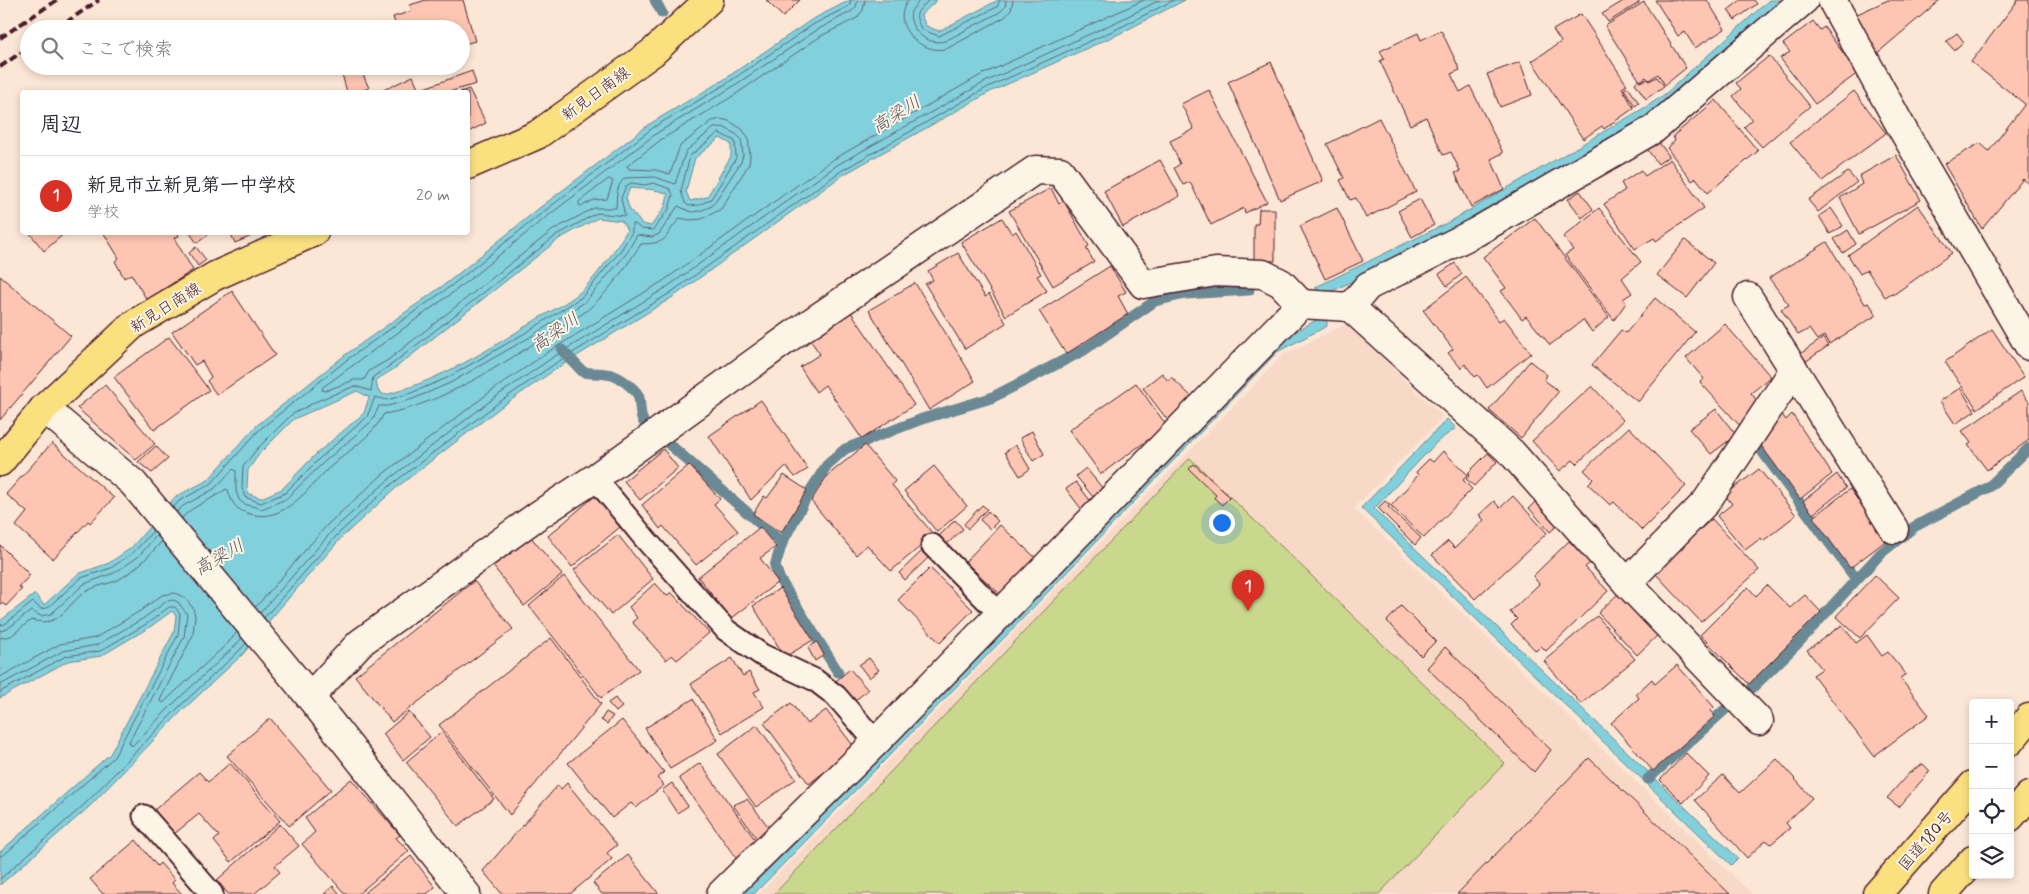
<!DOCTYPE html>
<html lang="ja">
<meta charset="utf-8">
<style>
body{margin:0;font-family:Mynerve,"Klee One",sans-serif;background:#f2f2f3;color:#2b2b33}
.controls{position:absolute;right:15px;bottom:15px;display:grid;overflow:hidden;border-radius:5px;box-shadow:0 2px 8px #0003}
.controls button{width:45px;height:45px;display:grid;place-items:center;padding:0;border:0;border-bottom:1px solid #e1e1e2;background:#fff;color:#2b2b33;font:25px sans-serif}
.you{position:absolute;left:1221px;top:522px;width:18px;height:18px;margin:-12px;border:4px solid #fff;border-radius:50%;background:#1a73e8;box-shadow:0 0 0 8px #1a73e833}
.badge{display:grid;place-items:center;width:32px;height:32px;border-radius:50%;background:#d93025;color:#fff;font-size:16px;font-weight:700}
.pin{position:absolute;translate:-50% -41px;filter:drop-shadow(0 1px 2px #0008)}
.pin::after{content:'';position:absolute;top:26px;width:18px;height:15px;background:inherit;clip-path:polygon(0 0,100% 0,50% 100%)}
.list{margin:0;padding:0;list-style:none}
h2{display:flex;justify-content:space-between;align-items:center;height:65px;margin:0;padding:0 20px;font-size:21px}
h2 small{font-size:16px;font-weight:400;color:#7c7c81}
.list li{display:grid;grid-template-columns:32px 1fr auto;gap:15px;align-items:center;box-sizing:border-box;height:80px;padding:0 20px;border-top:1px solid #e1e1e2}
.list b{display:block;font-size:19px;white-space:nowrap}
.list p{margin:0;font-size:16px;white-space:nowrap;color:#7c7c81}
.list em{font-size:16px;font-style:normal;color:#7c7c81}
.icon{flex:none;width:28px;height:28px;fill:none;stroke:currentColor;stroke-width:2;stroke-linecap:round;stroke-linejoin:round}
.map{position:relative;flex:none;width:2029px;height:894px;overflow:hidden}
.search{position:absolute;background:#fff;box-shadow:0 2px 8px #0003;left:20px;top:20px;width:450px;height:55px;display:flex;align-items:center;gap:12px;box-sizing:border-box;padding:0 18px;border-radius:28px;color:#7c7c81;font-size:19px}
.panel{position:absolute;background:#fff;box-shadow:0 2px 8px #0003;left:20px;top:90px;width:450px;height:145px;border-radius:5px}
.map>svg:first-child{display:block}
.built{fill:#f8d9c8}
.green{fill:#c9d88c;stroke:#8a7c5c}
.water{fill:#81d0dc;stroke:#6b8995;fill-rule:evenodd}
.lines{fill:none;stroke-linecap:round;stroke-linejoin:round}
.shore{stroke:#606672;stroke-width:1}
.stream{stroke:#6b8995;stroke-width:11}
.building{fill:#fdc5b2;stroke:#4a1f2b}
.service-casing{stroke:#4a1f2b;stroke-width:25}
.minor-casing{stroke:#4a1f2b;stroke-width:31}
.primary-casing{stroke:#4a1f2b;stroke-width:31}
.trunk-casing{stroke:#4a1f2b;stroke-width:31}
.service{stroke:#fcf5e5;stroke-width:21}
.minor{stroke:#fcf5e5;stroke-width:28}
.primary{stroke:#fbe080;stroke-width:28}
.trunk{stroke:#fbe080;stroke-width:28}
.rail{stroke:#4a1f2b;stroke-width:4;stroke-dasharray:8 4;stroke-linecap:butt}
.labels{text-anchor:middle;stroke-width:4;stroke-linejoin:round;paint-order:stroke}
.street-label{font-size:16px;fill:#4a1f2b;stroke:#fcf5e5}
.water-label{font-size:18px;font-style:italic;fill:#5a5460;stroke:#fcf5e5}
</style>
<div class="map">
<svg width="2029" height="894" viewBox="0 0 2029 894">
<rect width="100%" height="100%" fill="#fce7d6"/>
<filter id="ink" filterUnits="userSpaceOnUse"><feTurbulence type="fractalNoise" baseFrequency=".02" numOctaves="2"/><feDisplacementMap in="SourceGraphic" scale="10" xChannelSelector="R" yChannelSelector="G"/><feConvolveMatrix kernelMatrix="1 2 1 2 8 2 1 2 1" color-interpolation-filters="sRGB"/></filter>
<g filter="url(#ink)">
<polygon class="built" points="1347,323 1443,417 1354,508 1752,894 759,894 1283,355"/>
<polygon class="green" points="1190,458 1505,763 1379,894 774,894"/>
<g class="water">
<path d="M 850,0 L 937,0 L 921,15 L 926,26 L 939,31 L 998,0 L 1185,0 L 1121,33 L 990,92 L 843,175 L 673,297 L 559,367 L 501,407 L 396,488 L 342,537 L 274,615 L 243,654 L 184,709 L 89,807 L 0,885 L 0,852 L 110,754 L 174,632 L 176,616 L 172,611 L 150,627 L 101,656 L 68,661 L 0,698 L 0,621 L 35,594 L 44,605 L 78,574 L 109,563 L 131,548 L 175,497 L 208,480 L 256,426 L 345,355 L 448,282 L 538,209 L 651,123 L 723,80 L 811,20 ZM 720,138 L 731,144 L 731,156 L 707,197 L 690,201 L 686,191 L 695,158 ZM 630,188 C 645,190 654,188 668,194 L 665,207 L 651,226 L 642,224 L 630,210 L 626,198 ZM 598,218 L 622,221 L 627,230 C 617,248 595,279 579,293 C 567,303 551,311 537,319 C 489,350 440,380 385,395 L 378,391 L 376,380 L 394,369 L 559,239 ZM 357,391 L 369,397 L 364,413 L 316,454 L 282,489 L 261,498 L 249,494 L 247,488 L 248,470 L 260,453 L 294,419 Z"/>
<polygon points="1769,0 1786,0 1659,112 1451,234 1326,294 1327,326 1277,352 1007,635 754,894 741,894 1275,343 1320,318 1316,287 1451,221 1649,105 1665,94"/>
<polygon points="1447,419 1456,428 1438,441 1374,509 1738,858 1731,865 1361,508"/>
</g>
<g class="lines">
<g class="shore">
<path d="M 909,0 C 887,23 922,57 948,48 L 1005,17 L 1011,10 L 1013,0"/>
<path d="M 920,0 L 911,11 C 907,29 927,46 945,41 L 1000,12 L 1005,7 L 1006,0"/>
<path d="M 929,0 C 917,12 912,13 922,30 L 939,36 L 997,7 L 1000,0"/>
<polygon points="719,133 735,141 736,158 711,199 699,205 689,206 685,203 681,191 690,156"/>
<polygon points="609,179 613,181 607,199 594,200 582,206 579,205 579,202"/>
<polygon points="632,183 644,185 654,183 670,189 673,195 669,209 653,230 641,229 635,224 632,224 632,232 621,250 582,297 527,332 447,378 411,393 387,400 375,397 367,417 320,458 285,493 261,503 245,497 242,488 243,467 256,450 291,415 319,400 355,386 371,391 373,377 391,365 557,235 597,213 625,216 621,198 626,186"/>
<polyline points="173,508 179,501 211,484 259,430 348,359 451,286 542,213 654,127 726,84 814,24 849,6 851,0"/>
<path d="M 177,512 L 183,506 L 214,489 L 233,469 L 236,471 L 236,491 L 239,500 L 244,504 L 262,509 L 286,499 L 324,462 L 372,421 L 379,406 L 388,406 L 413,399 L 450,383 L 530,337 L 585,302 L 626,254 L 637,235 L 652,237 L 659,234 L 678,206 L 691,212 L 700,211 L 712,206 L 741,162 L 743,155 L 741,139 L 736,134 L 723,127 L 714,128 L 686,151 L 675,184 L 655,177 L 625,178 C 615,187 617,197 616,208 L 594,208 L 553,230 L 388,360 L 369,371 L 364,380 L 354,380 L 325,391 L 322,390 L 323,387 L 455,291 L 545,218 L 657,133 L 729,89 L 817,30 L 852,11 L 856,7 L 858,0"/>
<path d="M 182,518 C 193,505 212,500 226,489 L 228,490 C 232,504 236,510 250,514 C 284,524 308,488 329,468 C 348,451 373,436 384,414 C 440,405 503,364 550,333 C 564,325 580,317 592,306 C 610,290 628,264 641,244 C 671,243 662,238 680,218 L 690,220 L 702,219 L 721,209 L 749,164 L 750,156 L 748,137 L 742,129 L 729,121 L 721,119 L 712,121 L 680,146 L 670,174 L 656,170 L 629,169 L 627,166 L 662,139 L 733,96 L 821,36 L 857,18 L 863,10 L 865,0"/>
<polyline points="255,608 328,524 383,474 490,392 548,352 663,281 834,159 981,75 1144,0"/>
<polyline points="260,613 334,529 388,480 494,398 552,358 667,287 837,165 985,82 1116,22 1160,0"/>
<polyline points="264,618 338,534 392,484 498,403 556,363 670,293 841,171 988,87 1119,28 1174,0"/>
<polyline points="0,625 5,624 33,602 41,609 47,608 81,578 111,568 134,552 153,531"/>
<polyline points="0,631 7,629 31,611 41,616 51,614 84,584 114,573 138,557 157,535"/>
<path d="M 0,638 L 11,636 L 31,620 C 64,629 65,602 89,590 C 98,585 109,584 118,580 C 136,570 149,556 162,541"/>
<polyline points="0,677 60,644 95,638 140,611 162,595 175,593 185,598 193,608 195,616 193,635 160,700 163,703 229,642 237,632"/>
<polyline points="0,685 63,651 97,645 144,618 167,601 173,600 178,602 187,614 184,637 129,742 132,746 176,701 234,647 242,638"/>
<polyline points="0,692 66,656 100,651 148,623 169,607 175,607 180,614 178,635 114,757 5,854 0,856"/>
<polyline points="0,879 85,804 180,706 239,651 246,643"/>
</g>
<g class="stream">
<polyline points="655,0 662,13"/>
<path d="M 562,350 L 583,372 C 605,375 611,370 630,386 C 634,390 638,392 639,398 C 641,407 639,413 643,421"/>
<polyline points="669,444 782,543"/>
<polyline points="1759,447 1856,579"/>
<polyline points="838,672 780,580 775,566 782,543 807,496 827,465 845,449 922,419 991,398 1084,350 1155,301 1185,294 1249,290"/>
<polyline points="1752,688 1797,644 1881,553 1914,527 1989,487 2029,448"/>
<polyline points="1648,779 1730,705"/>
</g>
</g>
<g class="building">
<polygon points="426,0 463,0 475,41 461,45 461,29 397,29 393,17 412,11 410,5"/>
<polygon points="766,0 800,0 783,17"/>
<polygon points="1625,0 1638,0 1639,3 1608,22 1602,14"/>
<polygon points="1655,0 1707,0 1725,29 1695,48 1685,32 1678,36"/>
<polygon points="1741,0 1754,0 1757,4 1735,20 1728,10"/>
<polygon points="1888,0 1940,0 1874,56 1853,16"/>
<polygon points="2018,0 2029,0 2029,184 2023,179 1982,229 1944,164 1980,143 1989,151 2025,104 1971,62"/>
<polygon points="1644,2 1686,68 1665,85 1658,74 1649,80 1646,77 1640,81 1605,26"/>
<polygon points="1581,14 1627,85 1622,88 1634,108 1604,129 1602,126 1583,139 1532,61 1561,42 1553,30"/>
<polygon points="1813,21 1820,30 1824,27 1858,73 1815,104 1780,58 1790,52 1783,44"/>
<polygon points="1441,30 1460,70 1451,74 1460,92 1470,86 1503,153 1491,159 1504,189 1471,207 1455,173 1460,171 1451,152 1443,155 1426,117 1410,125 1380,61 1384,59 1380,51 1418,33 1421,40"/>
<polygon points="1957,33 1964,42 1954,50 1946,41"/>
<polygon points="1769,56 1810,106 1762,147 1744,127 1752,120 1733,96 1741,89 1736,83"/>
<polygon points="1271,62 1323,181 1280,200 1228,82"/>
<polygon points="1520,62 1532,95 1500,107 1487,74"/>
<polygon points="359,66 369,88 358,92 347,92 342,74"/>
<polygon points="472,71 476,84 449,92 426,92 424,88"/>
<polygon points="413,76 420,92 379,92"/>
<polygon points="1657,77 1664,86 1646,99 1635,83 1638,80 1640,82 1646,79 1649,81"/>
<polygon points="1628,87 1639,103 1635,106 1624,89"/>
<polygon points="469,89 486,123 468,132 468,92 460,92"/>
<polygon points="1209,90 1267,202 1245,213 1244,208 1211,225 1190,182 1183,185 1174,168 1180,164 1170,141 1194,129 1181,104"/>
<polygon points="1854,91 1886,133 1822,181 1790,142"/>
<polygon points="1716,100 1758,151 1708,193 1696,178 1692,181 1667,148 1675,141 1673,136"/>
<polygon points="1379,118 1416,192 1366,218 1356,198 1350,200 1340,180 1344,178 1327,144"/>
<polygon points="1658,141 1669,156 1658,164 1647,149"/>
<polygon points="1896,155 1921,200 1859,234 1840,198 1862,184 1859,176"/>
<polygon points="1670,159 1704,208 1656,241 1654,238 1635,249 1604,204 1625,190 1621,183 1641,170 1645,176"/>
<polygon points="1160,160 1180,196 1123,227 1104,191"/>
<polygon points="1848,172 1857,182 1818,212 1808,200"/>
<polygon points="1051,188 1059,204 1064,201 1089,246 1086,248 1094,262 1053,286 1009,211"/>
<polygon points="1580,191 1593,209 1582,218 1568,199"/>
<polygon points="1420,199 1434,225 1412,237 1398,211"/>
<polygon points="1918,205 1952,253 1893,295 1892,293 1885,297 1867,270 1860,274 1848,255"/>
<polygon points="1337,208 1363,261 1325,279 1300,226"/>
<polygon points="1599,208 1641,262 1622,278 1632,293 1623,299 1626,303 1614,320 1565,255 1573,250 1563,237"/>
<polygon points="1831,208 1843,226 1830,234 1819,216"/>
<polygon points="1259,209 1275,209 1275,261 1254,260 1254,224 1258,224"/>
<polygon points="1002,218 1012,234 1016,231 1041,274 1037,276 1047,291 1006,316 961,242"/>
<polygon points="1535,218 1609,317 1592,332 1583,320 1550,345 1526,316 1522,319 1501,291 1506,288 1483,257"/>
<polygon points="1848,230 1856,244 1843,253 1834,239"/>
<polygon points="29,232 66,232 44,251"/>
<polygon points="103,232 177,232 179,236 174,238 193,270 147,300 131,274 124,278 115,261 119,258"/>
<polygon points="189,232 206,232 208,235 197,243"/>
<polygon points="230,232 261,232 235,243"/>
<polygon points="1685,240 1714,263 1687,298 1657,275"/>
<polygon points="1827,242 1865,304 1869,303 1877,315 1829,344 1824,336 1817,340 1809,329 1798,335 1781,309 1789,305 1769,278"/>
<polygon points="196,247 206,260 198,266 189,253"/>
<polygon points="958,253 985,297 989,294 1006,323 965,349 925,284 933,280 928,271"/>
<polygon points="1455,263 1462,274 1447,286 1439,274"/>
<polygon points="1110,266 1126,292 1118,296 1128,314 1066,354 1039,311"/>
<polygon points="0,276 71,336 0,420"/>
<polygon points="1466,277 1499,321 1504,318 1531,353 1487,388 1478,375 1475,377 1465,364 1461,368 1448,353 1453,349 1423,310"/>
<polygon points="915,283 975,381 929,410 869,310"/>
<polygon points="232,291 275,355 217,395 207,381 211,377 202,361 195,365 172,332"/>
<polygon points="1655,298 1695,332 1638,402 1592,365 1621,330 1626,333"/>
<polygon points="851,312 914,405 862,439 825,385 816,392 800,367 820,354 810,340"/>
<polygon points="1725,324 1771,377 1751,393 1758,402 1741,427 1700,382 1704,379 1686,358"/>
<polygon points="1992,329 2024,377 1977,409 1945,362"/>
<polygon points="169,337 209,390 154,430 114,377"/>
<polygon points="1823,338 1828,346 1805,362 1800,354"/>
<polygon points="1530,361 1547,375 1544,380 1559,391 1521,438 1489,410"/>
<polygon points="1162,373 1168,381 1171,377 1192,397 1169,422 1143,388"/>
<polygon points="1136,383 1167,426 1101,474 1069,430"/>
<polygon points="105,385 155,444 136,460 77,408"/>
<polygon points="1592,386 1623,420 1577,464 1573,460 1560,471 1532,441"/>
<polygon points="1960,388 1975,411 1955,424 1940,401"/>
<polygon points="2021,391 2029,402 2029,440 1987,470 1968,445 1971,443 1962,431"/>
<polygon points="761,400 808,469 795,477 786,466 751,500 709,436"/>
<polygon points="1716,409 1736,435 1711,454 1689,429"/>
<polygon points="1781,413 1786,420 1792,414 1832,474 1800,499 1760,444"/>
<polygon points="1629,427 1686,486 1642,530 1614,502 1610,505 1588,484 1593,479 1584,470"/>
<polygon points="1032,431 1044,454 1033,461 1020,438"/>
<polygon points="52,443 114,498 90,523 88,521 53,559 16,526 27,512 6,494"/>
<polygon points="865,445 895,481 892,485 934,535 891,571 867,545 856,555 811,501 827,476"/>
<polygon points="1016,445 1030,469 1020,476 1005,452"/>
<polygon points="156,446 168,459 152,473 138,462"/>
<polygon points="663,449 678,468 640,500 624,481"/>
<polygon points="1443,451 1468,475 1463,480 1472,489 1424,538 1391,506 1418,475 1416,472 1429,459 1433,462"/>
<polygon points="1488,453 1497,462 1474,486 1466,479 1470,475 1468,473"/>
<polygon points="1194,464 1230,497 1222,505 1214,498 1216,495 1189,469"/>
<polygon points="689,465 720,499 714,504 738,531 696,565 663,526 660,529 642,505"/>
<polygon points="934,466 967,506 937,532 904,491"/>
<polygon points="1086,468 1103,489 1093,497 1076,476"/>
<polygon points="1759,469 1796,515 1763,541 1761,538 1745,550 1717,516 1732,504 1725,495"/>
<polygon points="1837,474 1846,488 1813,514 1803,501"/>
<polygon points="784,475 807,490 781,533 753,514 764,496 767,498"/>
<polygon points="1076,482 1092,503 1083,511 1066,489"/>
<polygon points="1850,489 1887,540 1850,568 1813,517"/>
<polygon points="595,496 620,527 572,567 548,536"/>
<polygon points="1513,496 1547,533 1475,599 1432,555 1448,541 1455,548 1484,520 1479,515 1494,501 1500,508"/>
<polygon points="1537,500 1558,525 1550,532 1529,508"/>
<polygon points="1385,501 1390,505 1388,507 1421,538 1415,545 1378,508"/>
<polygon points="982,505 987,509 968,529 964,524"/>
<polygon points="988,511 998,521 990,529 980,520"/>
<polygon points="1712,519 1759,570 1701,622 1653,571"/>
<polygon points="955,520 963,529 946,545 938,537"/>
<polygon points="1000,525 1036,558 1001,595 965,562"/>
<polygon points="760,527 776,547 760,558 778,582 731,619 698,577"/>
<polygon points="618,535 653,579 611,615 574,570"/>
<polygon points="530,536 562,575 524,606 493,566"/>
<polygon points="1569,541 1590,563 1585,567 1608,591 1546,651 1541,646 1536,651 1511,625 1517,619 1510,612 1539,584 1533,576"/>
<polygon points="0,545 30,575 19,587 22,589 6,606 2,603 0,605"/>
<polygon points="922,551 928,558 905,580 899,573"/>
<polygon points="930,568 973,610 940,643 898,600"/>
<polygon points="1875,575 1899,598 1860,638 1836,616"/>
<polygon points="564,576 639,670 601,698 529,606"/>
<polygon points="474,581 513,629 392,722 355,676"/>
<polygon points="655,583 667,596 671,592 709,633 677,660 672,655 666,660 632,622 637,618 629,607"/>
<polygon points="1767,585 1790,608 1805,595 1821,612 1749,684 1700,635 1748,587 1756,596"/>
<polygon points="780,588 813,640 785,657 753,606"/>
<polygon points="1621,591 1660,633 1637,655 1598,613"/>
<polygon points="1401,606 1436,641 1421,656 1387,621"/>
<polygon points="1597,616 1635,659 1581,704 1544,661"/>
<polygon points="1842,625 1856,643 1867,635 1882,656 1888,652 1906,674 1900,678 1929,715 1874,756 1813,675 1822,669 1807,650"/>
<polygon points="551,638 601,704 510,815 439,725"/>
<polygon points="817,642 824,655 815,661 808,648"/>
<polygon points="1445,647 1551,750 1534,772 1427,668"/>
<polygon points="732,658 743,676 749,672 760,689 754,692 764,707 722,733 691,684"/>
<polygon points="869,658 879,670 869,678 859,665"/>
<polygon points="1677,665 1714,707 1710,711 1715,716 1653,771 1611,723 1639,698 1636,694 1652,679 1655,684"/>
<polygon points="850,669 868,690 853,702 836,681"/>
<polygon points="615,698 622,707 616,712 608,703"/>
<polygon points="693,699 718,740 670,769 645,728"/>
<polygon points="791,703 807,724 826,710 855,748 809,784 764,723"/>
<polygon points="409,712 430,737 403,760 383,734"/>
<polygon points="606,712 613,716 607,724 601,720"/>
<polygon points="270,718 331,790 289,826 227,756"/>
<polygon points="622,720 664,772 657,778 664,785 636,808 631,803 612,818 568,763"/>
<polygon points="757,725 796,779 756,807 718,754"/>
<polygon points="442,732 494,799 458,826 406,762"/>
<polygon points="1686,753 1709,776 1683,803 1660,780"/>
<polygon points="1589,758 1730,894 1457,894"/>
<polygon points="1777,759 1812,798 1786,823 1790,828 1771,844 1766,840 1747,858 1695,800 1723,775 1740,793"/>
<polygon points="230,763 280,821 231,862 214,841 219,836 199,814 174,834 153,811 199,772 208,782"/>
<polygon points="700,763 759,845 738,861 679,778"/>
<polygon points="1923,764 1930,771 1899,807 1887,798 1909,773"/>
<polygon points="351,779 400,835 396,838 409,851 358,894 345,894 302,844 315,832 305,818"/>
<polygon points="567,783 617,845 607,853 612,859 570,894 502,894 483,871 558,785 561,789"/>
<polygon points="672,783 688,806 677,813 662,790"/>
<polygon points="747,799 771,830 758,840 733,805"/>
<polygon points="280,824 299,846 275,866 280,872 254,894 228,894 217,880"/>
<polygon points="136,840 157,866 160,863 175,880 172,883 182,894 103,894 90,879"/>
<polygon points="628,855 659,894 602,894 593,883"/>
<polygon points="411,856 435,887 427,894 363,894"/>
<polygon points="333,886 340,894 324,894"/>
</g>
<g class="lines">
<defs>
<g id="service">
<polyline points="595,478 646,540 726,630 762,655 815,680 836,696 876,742"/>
<polyline points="932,545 1000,614"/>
<polyline points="144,816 212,894"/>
</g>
<g id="minor">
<polyline points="1832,0 1904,132 2029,346"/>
<polyline points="1748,297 1894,529"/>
<polyline points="1350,307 1512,453 1627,583 1759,721"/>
<polyline points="44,408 133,483 310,697 466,894"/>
<polyline points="1627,583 1706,502 1794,370"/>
<polyline points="310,697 360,643 537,516 595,478 794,334 1035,170 1060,171 1143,284 1216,272 1263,274 1281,283 1301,304"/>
<polyline points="721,894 876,742 1301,304 1350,307 1368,286 1476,232 1654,129 1804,0"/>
</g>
<g id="primary">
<polyline points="468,165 537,135 653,52 709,0"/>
<polyline points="0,462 44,408 134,324 215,276 314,232"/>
</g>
<g id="trunk">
<polyline points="2010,741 2029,718"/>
<polyline points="2010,817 2029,796"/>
<polyline points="1877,894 1973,785"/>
<polyline points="1943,894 1973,860"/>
</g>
</defs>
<use href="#service" class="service-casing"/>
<use href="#minor" class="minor-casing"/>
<use href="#primary" class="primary-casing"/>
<use href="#trunk" class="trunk-casing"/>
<use href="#service" class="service"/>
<use href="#minor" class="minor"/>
<use href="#primary" class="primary"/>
<use href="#trunk" class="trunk"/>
<g class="rail">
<polyline points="56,29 99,0"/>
<polyline points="0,38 57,0"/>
<polyline points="0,67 29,47"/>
</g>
</g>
</g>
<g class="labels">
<g class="street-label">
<text transform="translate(595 93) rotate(-36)" y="6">新見日南線</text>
<text transform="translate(165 307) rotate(-32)" y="6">新見日南線</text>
<text transform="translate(1925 840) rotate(-49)" y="6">国道180号</text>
</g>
<g class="water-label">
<text transform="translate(896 114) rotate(-32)" y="6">高梁川</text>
<text transform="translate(555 332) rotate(-35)" y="6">高梁川</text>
<text transform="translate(219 557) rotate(-30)" y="6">高梁川</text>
</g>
</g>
</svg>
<div class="controls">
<button>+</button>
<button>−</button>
<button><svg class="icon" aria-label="locate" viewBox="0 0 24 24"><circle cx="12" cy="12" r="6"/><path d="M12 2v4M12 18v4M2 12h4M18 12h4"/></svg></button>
<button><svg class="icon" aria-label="layers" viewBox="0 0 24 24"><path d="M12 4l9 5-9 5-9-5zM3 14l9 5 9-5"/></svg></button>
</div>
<div class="you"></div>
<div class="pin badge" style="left:1248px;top:611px">1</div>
<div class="search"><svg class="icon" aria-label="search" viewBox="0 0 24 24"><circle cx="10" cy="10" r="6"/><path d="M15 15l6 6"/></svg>ここで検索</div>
<section class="panel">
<h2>周辺<small></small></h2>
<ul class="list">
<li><span class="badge">1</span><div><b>新見市立新見第一中学校</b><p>学校</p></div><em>20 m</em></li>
</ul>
</section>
</div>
